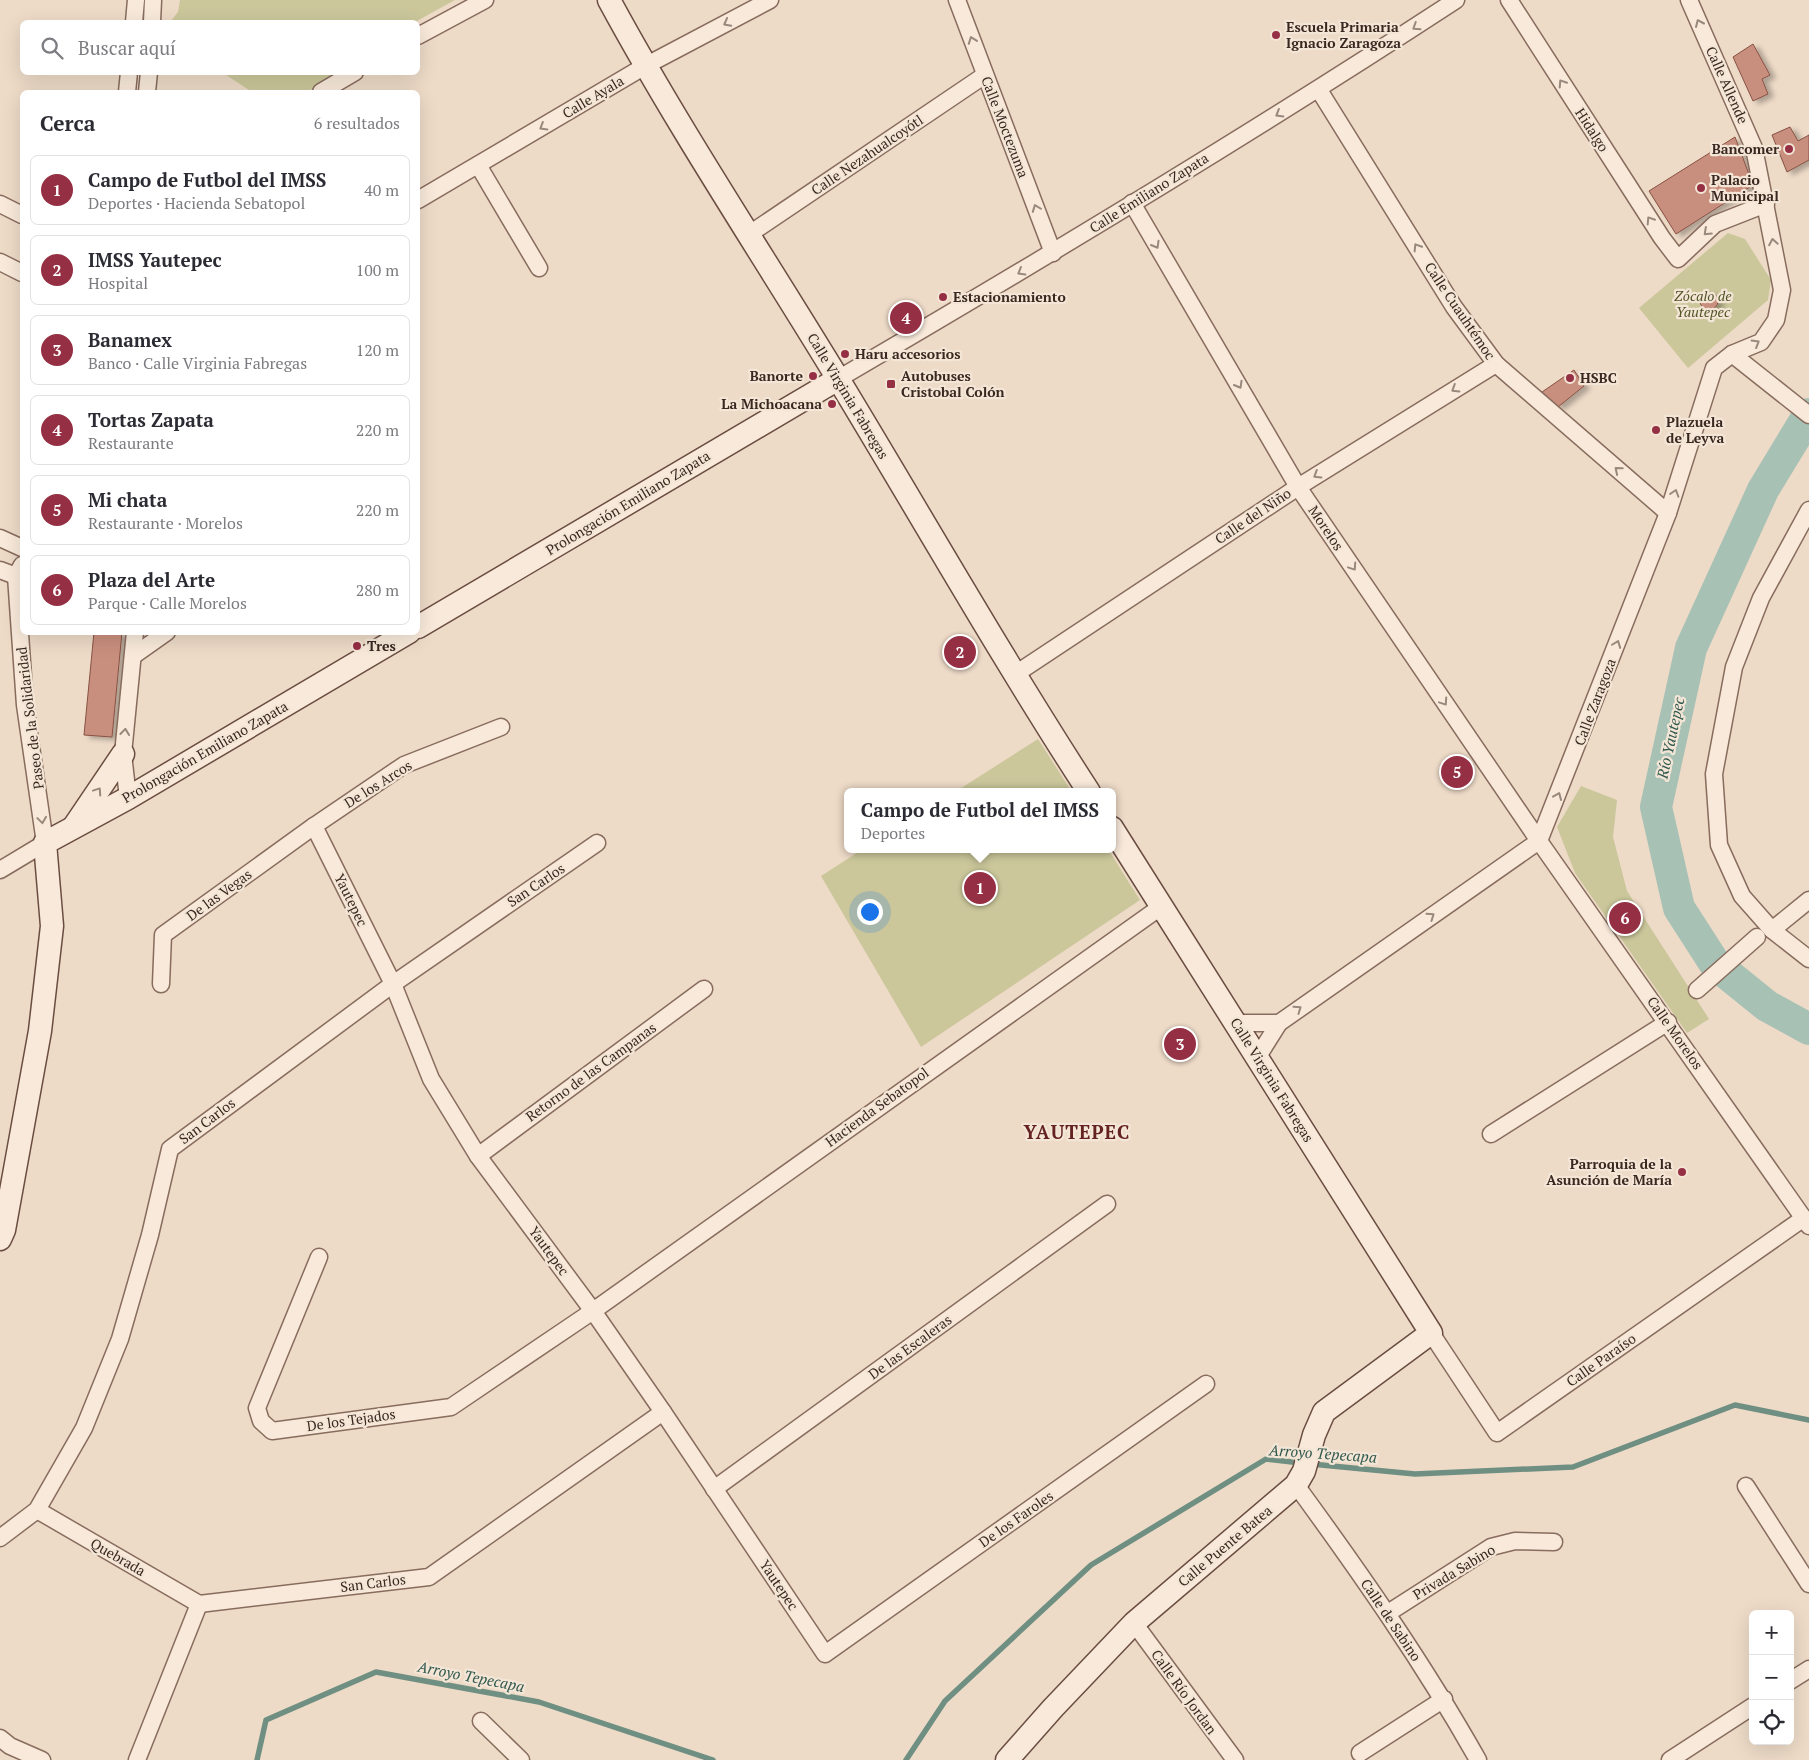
<!DOCTYPE html>
<html lang="es">
<meta charset="utf-8">
<style>
body{margin:0;font-family:"PT Serif",serif;background:#f2f2f3;color:#2b2b33}
.controls{position:absolute;right:15px;bottom:15px;display:grid;overflow:hidden;border-radius:8px;box-shadow:0 5px 20px #0002}
.controls button{width:45px;height:45px;display:grid;place-items:center;padding:0;border:0;border-bottom:1px solid #e1e1e2;background:#fff;color:#2b2b33;font:25px sans-serif}
.you{position:absolute;left:869px;top:911px;width:18px;height:18px;margin:-12px;border:4px solid #fff;border-radius:50%;background:#1a73e8;box-shadow:0 0 0 8px #1a73e833}
.badge{display:grid;place-items:center;width:32px;height:32px;border-radius:50%;background:#952f43;color:#fff;font-size:16px;font-weight:700}
.pin{position:absolute;translate:-50% -50%;border:2px solid #fff;box-shadow:0 1px 5px #0006}
.popup{position:absolute;left:844px;top:788px;width:272px;height:65px;box-sizing:border-box;display:grid;place-content:center;border-radius:8px;background:#fff;filter:drop-shadow(0 1px 4px #0005);font-size:16px;white-space:nowrap;color:#7c7c81}
.popup b{font-size:19px;color:#2b2b33}
.popup::after{content:'';position:absolute;left:50%;top:100%;margin-left:-10px;border:10px solid transparent;border-top-color:#fff}
.list{margin:0;padding:0;list-style:none}
h2{display:flex;justify-content:space-between;align-items:center;height:65px;margin:0;padding:0 20px;font-size:21px}
h2 small{font-size:16px;font-weight:400;color:#7c7c81}
.list li{display:grid;grid-template-columns:32px 1fr auto;gap:15px;align-items:center;box-sizing:border-box;height:70px;margin:0 10px 10px;padding:0 10px;border:1px solid #e1e1e2;border-radius:8px}
.list b{display:block;font-size:19px;white-space:nowrap}
.list p{margin:0;font-size:16px;white-space:nowrap;color:#7c7c81}
.list em{font-size:16px;font-style:normal;color:#7c7c81}
.icon{flex:none;width:28px;height:28px;fill:none;stroke:currentColor;stroke-width:2;stroke-linecap:round;stroke-linejoin:round}
.map{position:relative;flex:none;width:1809px;height:1760px;overflow:hidden}
.search{position:absolute;background:#fff;box-shadow:0 5px 20px #0002;left:20px;top:20px;width:400px;height:55px;display:flex;align-items:center;gap:12px;box-sizing:border-box;padding:0 18px;border-radius:8px;color:#7c7c81;font-size:19px}
.panel{position:absolute;background:#fff;box-shadow:0 5px 20px #0002;left:20px;top:90px;width:400px;height:545px;border-radius:8px}
.map>svg:first-child{display:block}
.green{fill:#cbc79b}
.lines{fill:none;stroke-linecap:round;stroke-linejoin:round}
.stream{stroke:#6e8f81;stroke-width:5.5}
.river{stroke:#a8c1b5;stroke-width:32}
.building{fill:#c98f7e;stroke:#865143;filter:url(#shadow)}
.street-casing{stroke:#886c5d;stroke-width:19}
.secondary-casing{stroke:#6a4d40;stroke-width:25}
.street{stroke:#f8e9da;stroke-width:16}
.secondary{stroke:#f8e9da;stroke-width:22}
.oneway{stroke:#98887d}
.poi-dot{fill:#952f43;stroke:#f4e6d6;stroke-width:2}
.labels{text-anchor:middle;stroke-width:4.5;stroke-linejoin:round;paint-order:stroke}
.poi-label{font-size:14px;font-weight:bold;fill:#392720;stroke:#f4e6d6;text-anchor:start}
.street-label{font-size:14px;fill:#392720;stroke:#f4e6d6}
.park-label{font-size:14px;font-style:italic;fill:#515427;stroke:#f4e6d6}
.water-label{font-size:15px;font-style:italic;fill:#30584e;stroke:#f4e6d6}
.district-label{font-size:19px;font-weight:bold;letter-spacing:1px;fill:#642221;stroke:#f4e6d6}
</style>
<div class="map">
<svg width="1809" height="1760" viewBox="0 0 1809 1760">
<defs>
<filter id="shadow"><feDropShadow dx="5.5" dy="3" stdDeviation="2.5" flood-color="#0004"/></filter>
</defs>
<rect width="100%" height="100%" fill="#eddac7"/>
<g class="green">
<polygon points="180,0 455,0 415,22 170,22 178,12"/>
<polygon points="223,73 336,73 307,92 252,92"/>
<polygon points="1728,233 1745,239 1771,280 1768,300 1688,368 1639,308"/>
<polygon points="1038,739 1072,792 955,792"/>
<polygon points="1581,786 1617,800 1613,837 1627,891 1709,1019 1687,1033 1575,873 1557,827"/>
<polygon points="863,849 1108,849 1140,900 921,1047 821,876"/>
</g>
<g class="lines">
<g class="stream">
<polyline points="1311,1464 1415,1474 1573,1467 1735,1405 1809,1420"/>
<polyline points="257,1760 266,1720 376,1672 539,1702 713,1760"/>
<polyline points="906,1760 945,1701 1091,1565 1266,1459 1301,1463"/>
</g>
<polyline class="river" points="1809,414 1763,490 1691,648 1656,807 1679,908 1715,964 1767,1006 1809,1029"/>
</g>
<g class="building">
<polygon points="1753,44 1770,75 1762,79 1768,94 1753,101 1733,57"/>
<polygon points="1790,127 1798,141 1809,135 1809,160 1787,172 1772,135"/>
<polygon points="1735,137 1753,185 1676,234 1649,191"/>
<circle cx="1709" cy="301" r="9"/>
<polygon points="1574,370 1584,386 1558,407 1542,392"/>
<polygon points="94,632 122,632 112,737 84,735"/>
</g>
<g class="lines">
<defs>
<g id="street">
<polyline points="957,0 1053,253"/>
<polyline points="1509,0 1662,238 1678,259 1715,224 1766,204"/>
<polyline points="134,22 136,0"/>
<polyline points="152,22 153,0"/>
<polyline points="418,36 485,0"/>
<polyline points="1319,90 1454,307 1496,364 1668,513"/>
<polyline points="127,92 129,72"/>
<polyline points="147,92 149,72"/>
<polyline points="321,92 355,72"/>
<polyline points="478,165 539,268"/>
<polyline points="418,200 645,66 770,0"/>
<polyline points="1132,203 1298,487 1539,841 1809,1226"/>
<polyline points="0,204 22,215"/>
<polyline points="748,235 985,75"/>
<polyline points="0,262 22,273"/>
<polyline points="1732,354 1809,415"/>
<path d="M 838,379 C 1047,257 1254,132 1456,0"/>
<polyline points="1809,510 1761,598 1734,667 1714,774 1719,845 1742,896 1772,930 1809,959"/>
<polyline points="0,538 22,548"/>
<polyline points="0,570 16,576"/>
<polyline points="133,656 167,632"/>
<polyline points="1014,675 1298,487 1496,364"/>
<polyline points="128,798 123,754 135,632"/>
<polyline points="314,826 393,984 431,1079 478,1156 593,1311 663,1412 825,1654 1206,1384"/>
<polyline points="0,870 45,843 25,705 16,576 22,565"/>
<polyline points="1772,930 1809,900"/>
<polyline points="161,984 163,935 314,826 404,765 501,727"/>
<polyline points="1697,990 1757,937"/>
<polyline points="1236,1023 1279,1023 1539,841 1668,513 1714,368 1732,354 1761,342 1776,320 1782,290 1754,148 1689,0"/>
<polyline points="1257,1058 1279,1023"/>
<polyline points="1491,1134 1668,1022"/>
<polyline points="478,1156 704,989"/>
<polyline points="319,1257 257,1408 261,1421 272,1431 451,1407 593,1311 1162,906"/>
<polyline points="1431,1333 1497,1433 1804,1218"/>
<path d="M 1296,1485 C 1361,1574 1424,1664 1478,1760"/>
<polyline points="1746,1486 1809,1584"/>
<polyline points="714,1489 1107,1204"/>
<polyline points="37,1510 199,1604"/>
<polyline points="0,1538 37,1510 84,1428 120,1339 150,1235 170,1149 393,984 597,843"/>
<polyline points="199,1604 429,1577 663,1412"/>
<polyline points="1388,1613 1491,1547 1515,1541 1554,1542"/>
<polyline points="1134,1623 1235,1760"/>
<polyline points="1790,1681 1809,1669"/>
<polyline points="481,1721 521,1760"/>
<polyline points="0,1738 10,1746 42,1760"/>
<polyline points="1360,1753 1444,1699"/>
<polyline points="137,1760 199,1604"/>
<polyline points="1670,1760 1753,1706"/>
</g>
<g id="secondary">
<path d="M 609,0 C 680,131 763,255 840,382 C 923,519 1002,658 1089,792"/>
<polyline points="418,627 838,379"/>
<polyline points="75,825 123,754"/>
<polyline points="0,1239 4,1230 40,1031 52,926 45,843 128,798 409,632"/>
<polyline points="1007,1760 1053,1708 1134,1623 1296,1485 1304,1471 1314,1435 1324,1412 1431,1333 1112,828"/>
</g>
</defs>
<use href="#street" class="street-casing"/>
<use href="#secondary" class="secondary-casing"/>
<use href="#street" class="street"/>
<use href="#secondary" class="secondary"/>
</g>
<defs><path id="oneway-chevron" d="M-2-3.5L2.5 0L-2 3.5" fill="none" stroke-width="1.6" stroke-linecap="round" stroke-linejoin="round" transform="scale(1.25)"/></defs>
<g class="oneway">
<use href="#oneway-chevron" transform="translate(727 23) rotate(152)"/>
<use href="#oneway-chevron" transform="translate(1699 23) rotate(-114)"/>
<use href="#oneway-chevron" transform="translate(1416 27) rotate(147)"/>
<use href="#oneway-chevron" transform="translate(972 40) rotate(-110)"/>
<use href="#oneway-chevron" transform="translate(1562 83) rotate(-123)"/>
<use href="#oneway-chevron" transform="translate(1279 114) rotate(149)"/>
<use href="#oneway-chevron" transform="translate(543 127) rotate(149)"/>
<use href="#oneway-chevron" transform="translate(1036 208) rotate(-111)"/>
<use href="#oneway-chevron" transform="translate(1650 220) rotate(-123)"/>
<use href="#oneway-chevron" transform="translate(1707 232) rotate(137)"/>
<use href="#oneway-chevron" transform="translate(1773 242) rotate(-100)"/>
<use href="#oneway-chevron" transform="translate(1156 245) rotate(60)"/>
<use href="#oneway-chevron" transform="translate(1417 247) rotate(-122)"/>
<use href="#oneway-chevron" transform="translate(1021 272) rotate(150)"/>
<use href="#oneway-chevron" transform="translate(1756 343) rotate(-31)"/>
<use href="#oneway-chevron" transform="translate(1239 385) rotate(60)"/>
<use href="#oneway-chevron" transform="translate(1455 389) rotate(148)"/>
<use href="#oneway-chevron" transform="translate(1618 470) rotate(-140)"/>
<use href="#oneway-chevron" transform="translate(1317 475) rotate(148)"/>
<use href="#oneway-chevron" transform="translate(1675 493) rotate(-72)"/>
<use href="#oneway-chevron" transform="translate(1353 567) rotate(56)"/>
<use href="#oneway-chevron" transform="translate(1617 644) rotate(-69)"/>
<use href="#oneway-chevron" transform="translate(1444 702) rotate(56)"/>
<use href="#oneway-chevron" transform="translate(125 732) rotate(-84)"/>
<use href="#oneway-chevron" transform="translate(98 791) rotate(-56)"/>
<use href="#oneway-chevron" transform="translate(1558 796) rotate(-67)"/>
<use href="#oneway-chevron" transform="translate(42 820) rotate(82)"/>
<use href="#oneway-chevron" transform="translate(1431 916) rotate(-35)"/>
<use href="#oneway-chevron" transform="translate(1298 1009) rotate(-35)"/>
</g>
<g class="poi-dot">
<circle cx="1276" cy="35" r="5"/>
<circle cx="1789" cy="149" r="5"/>
<circle cx="1701" cy="188" r="5"/>
<circle cx="943" cy="297" r="5"/>
<circle cx="845" cy="354" r="5"/>
<circle cx="813" cy="376" r="5"/>
<circle cx="1570" cy="378" r="5"/>
<rect x="886" y="379" width="10" height="10" rx="2.5"/>
<circle cx="832" cy="404" r="5"/>
<circle cx="1656" cy="430" r="5"/>
<circle cx="357" cy="646" r="5"/>
<circle cx="1682" cy="1172" r="5"/>
</g>
<g class="labels">
<g class="poi-label">
<text x="1286" y="32">Escuela Primaria<tspan x="1286" dy="16">Ignacio Zaragoza</tspan></text>
<text x="1779" y="154" text-anchor="end">Bancomer</text>
<text x="1711" y="185">Palacio<tspan x="1711" dy="16">Municipal</tspan></text>
<text x="953" y="302">Estacionamiento</text>
<text x="855" y="359">Haru accesorios</text>
<text x="803" y="381" text-anchor="end">Banorte</text>
<text x="901" y="381">Autobuses<tspan x="901" dy="16">Cristobal Colón</tspan></text>
<text x="1580" y="383">HSBC</text>
<text x="822" y="409" text-anchor="end">La Michoacana</text>
<text x="1666" y="427">Plazuela<tspan x="1666" dy="16">de Leyva</tspan></text>
<text x="367" y="651">Tres</text>
<text x="1672" y="1169" text-anchor="end">Parroquia de la<tspan x="1672" dy="16">Asunción de María</tspan></text>
</g>
<g class="street-label">
<text transform="translate(1727 85) rotate(66)" y="5">Calle Allende</text>
<text transform="translate(593 97) rotate(-31)" y="5">Calle Ayala</text>
<text transform="translate(1005 127) rotate(69)" y="5">Calle Moctezuma</text>
<text transform="translate(1592 130) rotate(57)" y="5">Hidalgo</text>
<text transform="translate(867 155) rotate(-34)" y="5">Calle Nezahualcoyótl</text>
<text transform="translate(1149 193) rotate(-32)" y="5">Calle Emiliano Zapata</text>
<text transform="translate(1460 311) rotate(56)" y="5">Calle Cuauhtémoc</text>
<text transform="translate(848 396) rotate(59)" y="5">Calle Virginia Fabregas</text>
<text transform="translate(628 503) rotate(-31)" y="5">Prolongación Emiliano Zapata</text>
<text transform="translate(1253 516) rotate(-34)" y="5">Calle del Niño</text>
<text transform="translate(1326 528) rotate(56)" y="5">Morelos</text>
<text transform="translate(1595 702) rotate(-69)" y="5">Calle Zaragoza</text>
<text transform="translate(30 718) rotate(-97)" y="5">Paseo de la Solidaridad</text>
<text transform="translate(205 752) rotate(-30)" y="5">Prolongación Emiliano Zapata</text>
<text transform="translate(378 784) rotate(-32)" y="5">De los Arcos</text>
<text transform="translate(536 885) rotate(-34)" y="5">San Carlos</text>
<text transform="translate(219 895) rotate(-36)" y="5">De las Vegas</text>
<text transform="translate(351 900) rotate(64)" y="5">Yautepec</text>
<text transform="translate(1675 1033) rotate(55)" y="5">Calle Morelos</text>
<text transform="translate(591 1072) rotate(-36)" y="5">Retorno de las Campanas</text>
<text transform="translate(1272 1080) rotate(58)" y="5">Calle Virginia Fabregas</text>
<text transform="translate(877 1107) rotate(-36)" y="5">Hacienda Sebatopol</text>
<text transform="translate(207 1121) rotate(-37)" y="5">San Carlos</text>
<text transform="translate(549 1251) rotate(54)" y="5">Yautepec</text>
<text transform="translate(910 1347) rotate(-36)" y="5">De las Escaleras</text>
<text transform="translate(1601 1360) rotate(-35)" y="5">Calle Paraíso</text>
<text transform="translate(351 1420) rotate(-8)" y="5">De los Tejados</text>
<text transform="translate(1016 1519) rotate(-35)" y="5">De los Faroles</text>
<text transform="translate(1225 1546) rotate(-40)" y="5">Calle Puente Batea</text>
<text transform="translate(118 1557) rotate(30)" y="5">Quebrada</text>
<text transform="translate(1454 1572) rotate(-31)" y="5">Privada Sabino</text>
<text transform="translate(373 1583) rotate(-7)" y="5">San Carlos</text>
<text transform="translate(779 1585) rotate(56)" y="5">Yautepec</text>
<text transform="translate(1391 1620) rotate(56)" y="5">Calle de Sabino</text>
<text transform="translate(1184 1692) rotate(54)" y="5">Calle Río Jordan</text>
</g>
<g class="park-label">
<text x="1703" y="301">Zócalo de<tspan x="1703" dy="16">Yautepec</tspan></text>
</g>
<g class="water-label">
<text transform="translate(1671 738) rotate(-78)" y="5">Río Yautepec</text>
<text transform="translate(1323 1454) rotate(4)" y="5">Arroyo Tepecapa</text>
<text transform="translate(471 1677) rotate(11)" y="5">Arroyo Tepecapa</text>
</g>
<g class="district-label">
<text x="1077" y="1139">YAUTEPEC</text>
</g>
</g>
</svg>
<div class="controls">
<button>+</button>
<button>−</button>
<button><svg class="icon" aria-label="locate" viewBox="0 0 24 24"><circle cx="12" cy="12" r="6"/><path d="M12 2v4M12 18v4M2 12h4M18 12h4"/></svg></button>
</div>
<div class="you"></div>
<div class="pin badge" style="left:980px;top:888px">1</div>
<div class="popup"><b>Campo de Futbol del IMSS</b>Deportes</div>
<div class="pin badge" style="left:960px;top:652px">2</div>
<div class="pin badge" style="left:1180px;top:1044px">3</div>
<div class="pin badge" style="left:906px;top:318px">4</div>
<div class="pin badge" style="left:1457px;top:772px">5</div>
<div class="pin badge" style="left:1625px;top:918px">6</div>
<div class="search"><svg class="icon" aria-label="search" viewBox="0 0 24 24"><circle cx="10" cy="10" r="6"/><path d="M15 15l6 6"/></svg>Buscar aquí</div>
<section class="panel">
<h2>Cerca<small>6 resultados</small></h2>
<ul class="list">
<li><span class="badge">1</span><div><b>Campo de Futbol del IMSS</b><p>Deportes · Hacienda Sebatopol</p></div><em>40 m</em></li>
<li><span class="badge">2</span><div><b>IMSS Yautepec</b><p>Hospital</p></div><em>100 m</em></li>
<li><span class="badge">3</span><div><b>Banamex</b><p>Banco · Calle Virginia Fabregas</p></div><em>120 m</em></li>
<li><span class="badge">4</span><div><b>Tortas Zapata</b><p>Restaurante</p></div><em>220 m</em></li>
<li><span class="badge">5</span><div><b>Mi chata</b><p>Restaurante · Morelos</p></div><em>220 m</em></li>
<li><span class="badge">6</span><div><b>Plaza del Arte</b><p>Parque · Calle Morelos</p></div><em>280 m</em></li>
</ul>
</section>
</div>
